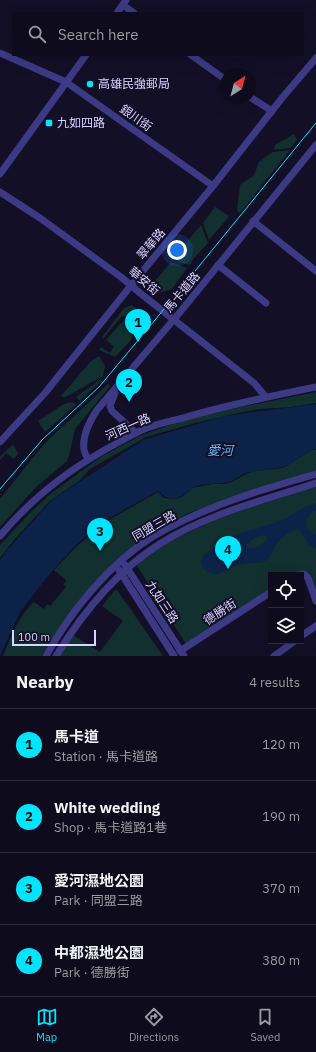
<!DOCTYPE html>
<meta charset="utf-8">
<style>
body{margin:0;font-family:"IBM Plex Sans","Noto Sans TC",sans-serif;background:#1c1929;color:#f1f3f6}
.controls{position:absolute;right:12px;bottom:12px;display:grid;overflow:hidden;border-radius:0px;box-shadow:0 4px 16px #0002}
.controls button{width:36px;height:36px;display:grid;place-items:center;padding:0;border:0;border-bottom:1px solid #2e2b3b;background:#0e0b1c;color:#f1f3f6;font:20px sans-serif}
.compass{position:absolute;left:220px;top:68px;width:36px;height:36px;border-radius:50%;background:#0e0b1c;box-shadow:0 4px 16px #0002;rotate:36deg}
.scale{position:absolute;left:12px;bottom:10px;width:84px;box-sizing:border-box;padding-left:4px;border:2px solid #d9d4ff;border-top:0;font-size:11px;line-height:14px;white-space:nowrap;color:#d9d4ff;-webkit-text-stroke:3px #130f26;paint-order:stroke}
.you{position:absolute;left:177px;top:250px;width:14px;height:14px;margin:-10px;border:3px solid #fff;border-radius:50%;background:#1a73e8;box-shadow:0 0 0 6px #1a73e833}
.badge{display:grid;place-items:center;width:26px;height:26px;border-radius:50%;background:#00e5ff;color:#111;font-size:13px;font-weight:700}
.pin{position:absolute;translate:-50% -33px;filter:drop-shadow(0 1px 2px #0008)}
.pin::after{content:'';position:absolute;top:21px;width:14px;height:12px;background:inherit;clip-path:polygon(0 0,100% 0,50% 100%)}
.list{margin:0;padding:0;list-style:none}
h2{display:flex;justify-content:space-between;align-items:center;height:52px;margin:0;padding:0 16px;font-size:17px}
h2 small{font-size:13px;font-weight:400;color:#9b9ba3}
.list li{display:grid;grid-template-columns:26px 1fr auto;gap:12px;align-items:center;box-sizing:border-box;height:72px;padding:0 16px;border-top:1px solid #2e2b3b}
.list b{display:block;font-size:15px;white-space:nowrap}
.list p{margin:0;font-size:13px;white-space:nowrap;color:#9b9ba3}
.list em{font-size:13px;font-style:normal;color:#9b9ba3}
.icon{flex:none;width:22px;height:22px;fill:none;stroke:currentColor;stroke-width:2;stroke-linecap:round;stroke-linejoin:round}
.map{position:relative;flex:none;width:316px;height:656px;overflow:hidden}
.search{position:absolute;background:#0e0b1c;box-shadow:0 4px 16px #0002;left:12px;right:12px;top:12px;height:44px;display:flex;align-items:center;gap:10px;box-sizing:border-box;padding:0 14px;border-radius:0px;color:#9b9ba3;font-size:15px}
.sheet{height:340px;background:#0e0b1c}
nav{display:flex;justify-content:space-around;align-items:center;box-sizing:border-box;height:56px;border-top:1px solid #2e2b3b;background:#0e0b1c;font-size:11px;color:#9b9ba3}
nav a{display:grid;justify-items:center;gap:2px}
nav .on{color:#00e5ff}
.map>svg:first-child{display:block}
.green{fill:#12302f}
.water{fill:#0c2248;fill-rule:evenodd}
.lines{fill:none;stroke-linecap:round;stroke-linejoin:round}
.minor{stroke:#3d3a85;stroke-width:7}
.tram{stroke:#00e5ff;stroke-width:1}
.poi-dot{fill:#00e5ff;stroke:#130f26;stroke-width:1.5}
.labels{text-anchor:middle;stroke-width:4;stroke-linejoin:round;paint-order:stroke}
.poi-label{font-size:12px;fill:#d9d4ff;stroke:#130f26;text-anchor:start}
.street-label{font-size:12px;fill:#d9d4ff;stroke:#130f26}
.water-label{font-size:13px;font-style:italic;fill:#62b6ff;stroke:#130f26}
</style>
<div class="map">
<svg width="316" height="656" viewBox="0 0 316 656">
<rect width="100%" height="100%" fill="#130f26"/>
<g class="green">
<polygon points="294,134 297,140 290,148 274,150 275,145"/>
<polygon points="290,150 240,213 237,211 240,185 254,175 259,162 273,152"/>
<polygon points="215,207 229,216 227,219 209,240 203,223"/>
<polygon points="201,225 208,243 194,258 190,265 178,262 183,246"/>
<polygon points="171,262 187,268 172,289 156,294 151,290 150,287"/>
<polygon points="132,305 136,308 136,312 121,317 103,339 102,337 124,308"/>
<polygon points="139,311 143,314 131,340 115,357 99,350 101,347 110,353 114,347 106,340 124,320 137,314"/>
<polygon points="99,356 105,366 103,376 64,398 61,396 91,361"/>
<polygon points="101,379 101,381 80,401 76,397"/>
<polygon points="108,384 110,386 75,429 69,456 66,462 36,487 0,527 0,499 39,450 51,437 85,406"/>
<polygon points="316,392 316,403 291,407 260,409 238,413 195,423 146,437 90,469 79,481 50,501 14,540 0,558 0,545 29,514 49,495 102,456 142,435 167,426 206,414"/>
<polygon points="70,402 75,403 76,405 45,432 38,421 64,404"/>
<polygon points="12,445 14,446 18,454 14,459 6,453 0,460 0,457"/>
<path d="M 312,450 L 316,450 L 316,471 L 215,504 L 189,513 L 162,527 L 71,611 L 46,648 L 41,656 L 3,656 C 11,637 18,616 34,602 L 44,609 L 47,604 L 50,606 L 66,587 L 63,585 L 66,580 L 54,570 L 76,547 L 102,524 L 158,492 L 164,498 L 175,499 L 182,497 L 193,488 L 212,484 L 224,484 L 232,482 L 246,474 L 255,471 L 283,468 Z"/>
<polygon points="316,485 316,601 308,578 298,575 271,575 271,591 186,644 136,564 164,544 215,520 285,495"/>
<polygon points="115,590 117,590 163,656 59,656 73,635 100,652 123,621 102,606"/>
</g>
<g class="water">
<polygon points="316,404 316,449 312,450 284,467 245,473 232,481 224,483 201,485 193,488 182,496 175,499 165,497 158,491 102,522 76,545 47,577 20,612 0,656 0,560 7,550 52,500 143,440 224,416"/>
<path d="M 316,503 L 316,511 L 314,511 C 303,520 303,529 316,535 L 316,549 L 313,547 L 309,546 L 304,536 L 298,529 C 288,532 279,539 274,548 C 272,552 271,556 268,559 C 261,565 250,562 241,564 C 232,566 225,573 216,574 C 213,574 210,573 207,572 C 201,568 200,562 203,556 L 222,541 L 232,536 L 274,523 L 284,519 L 307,506 ZM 265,535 L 267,537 L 267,539 C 263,546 255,549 247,548 L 247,545 C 251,539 257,536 265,535 Z"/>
</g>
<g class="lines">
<g class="minor">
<polyline points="123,5 134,13"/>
<polyline points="117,13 126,0"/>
<polyline points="0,53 66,82 213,186"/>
<polyline points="191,55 226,80"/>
<polyline points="250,97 272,111"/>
<polyline points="0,174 86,55"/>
<polyline points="0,192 40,218 121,277 140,293 254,383 266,397"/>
<polyline points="253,221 316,271"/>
<polyline points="218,265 266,303"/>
<polyline points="115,393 110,406 112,411 136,433"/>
<polyline points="0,442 45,393 137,278 213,186 282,98 316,58"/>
<path d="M 88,459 C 87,457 85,454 84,450 C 82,436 89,422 97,410 L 181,311 L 316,145"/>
<path d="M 0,536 C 33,496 75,465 121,441 C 128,437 135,433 142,430 C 155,424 170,421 183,418 C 227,405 271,396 316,387"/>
<polyline points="125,565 184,656"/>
<polyline points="119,570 174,656"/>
<polyline points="298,575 304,574 308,578 316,601"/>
<polyline points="301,636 316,626"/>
<polyline points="180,651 271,592"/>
<path d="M 46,656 C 70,612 109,564 152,537 C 201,508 262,489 316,474"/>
<path d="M 56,656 C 82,614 116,572 158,545 C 204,515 264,500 316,483"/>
<polyline points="274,656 295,641"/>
</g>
<polyline class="tram" points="0,489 42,440 99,387 155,320 316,123"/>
</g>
<g class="poi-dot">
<circle cx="90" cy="84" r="4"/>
<rect x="45" y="119" width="8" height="8" rx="2"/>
</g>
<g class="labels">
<g class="poi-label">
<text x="98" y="88">高雄民強郵局</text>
<text x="57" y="127">九如四路</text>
</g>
<g class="street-label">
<text transform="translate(136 118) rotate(35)" y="4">銀川街</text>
<text transform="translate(151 244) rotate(-50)" y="4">翠華路</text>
<text transform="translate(144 281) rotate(40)" y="4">華安街</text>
<text transform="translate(182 292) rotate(-50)" y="4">馬卡道路</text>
<text transform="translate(128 427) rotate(-24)" y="4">河西一路</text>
<text transform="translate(154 526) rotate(-30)" y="4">同盟三路</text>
<text transform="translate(162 602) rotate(57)" y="4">九如三路</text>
<text transform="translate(220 612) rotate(-33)" y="4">德勝街</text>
</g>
<g class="water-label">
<text x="220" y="455">愛河</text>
</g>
</g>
</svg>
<div class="controls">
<button><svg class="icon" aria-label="locate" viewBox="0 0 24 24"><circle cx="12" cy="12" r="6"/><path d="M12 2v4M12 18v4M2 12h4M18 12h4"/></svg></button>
<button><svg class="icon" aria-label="layers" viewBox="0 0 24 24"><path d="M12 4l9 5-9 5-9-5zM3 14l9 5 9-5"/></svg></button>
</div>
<svg class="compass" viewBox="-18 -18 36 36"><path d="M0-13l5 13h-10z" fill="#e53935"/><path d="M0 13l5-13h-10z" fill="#9b9ba3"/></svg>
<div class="scale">100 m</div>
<div class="you"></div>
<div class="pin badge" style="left:138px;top:342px">1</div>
<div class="pin badge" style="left:129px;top:402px">2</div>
<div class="pin badge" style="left:100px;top:551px">3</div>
<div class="pin badge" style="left:228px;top:569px">4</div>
<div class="search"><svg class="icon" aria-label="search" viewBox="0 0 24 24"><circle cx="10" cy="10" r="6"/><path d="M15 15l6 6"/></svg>Search here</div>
</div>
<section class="sheet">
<h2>Nearby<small>4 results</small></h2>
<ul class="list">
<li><span class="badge">1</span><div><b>馬卡道</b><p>Station · 馬卡道路</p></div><em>120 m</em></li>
<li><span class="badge">2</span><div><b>White wedding</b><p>Shop · 馬卡道路1巷</p></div><em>190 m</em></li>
<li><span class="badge">3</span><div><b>愛河濕地公園</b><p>Park · 同盟三路</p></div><em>370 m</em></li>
<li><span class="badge">4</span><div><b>中都濕地公園</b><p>Park · 德勝街</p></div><em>380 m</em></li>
</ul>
</section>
<nav>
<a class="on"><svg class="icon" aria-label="map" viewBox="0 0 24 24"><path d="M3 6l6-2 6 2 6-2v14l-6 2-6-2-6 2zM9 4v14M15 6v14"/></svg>Map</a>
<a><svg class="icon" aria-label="directions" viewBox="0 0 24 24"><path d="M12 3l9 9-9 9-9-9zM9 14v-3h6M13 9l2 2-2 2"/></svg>Directions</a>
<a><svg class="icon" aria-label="saved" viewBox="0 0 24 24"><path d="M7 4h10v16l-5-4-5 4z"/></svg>Saved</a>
</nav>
